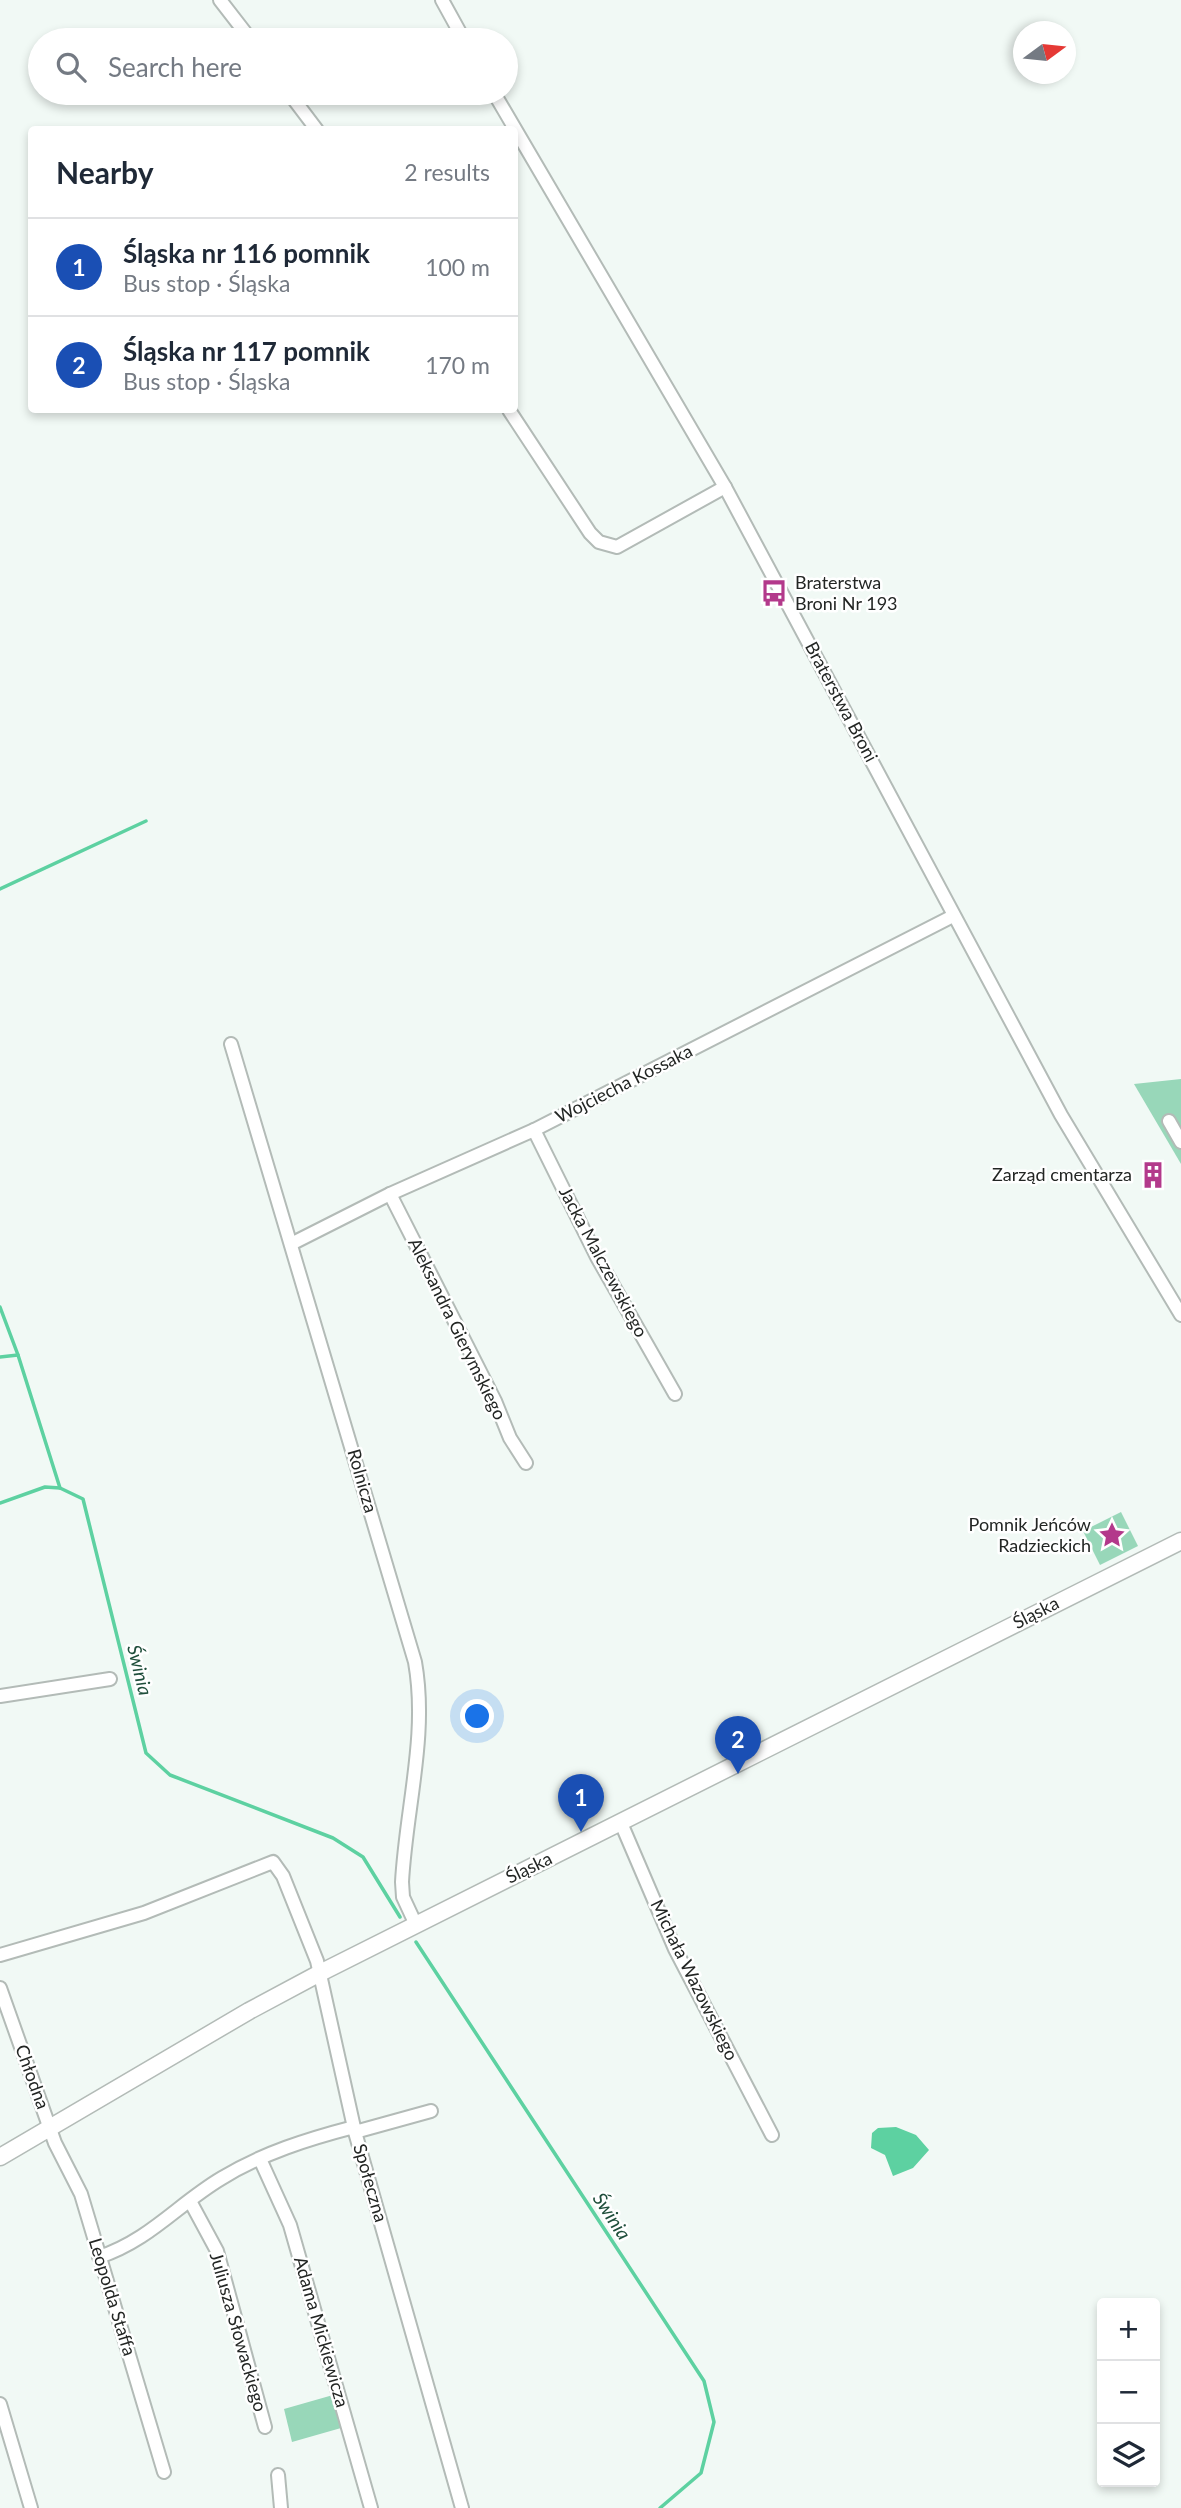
<!DOCTYPE html>
<meta charset="utf-8">
<style>
body{margin:0;font-family:Lato,sans-serif;background:#f6f6f7;color:#1f2937}
.controls{position:absolute;right:21px;bottom:21px;display:grid;overflow:hidden;border-radius:7px;box-shadow:0 4px 10px #0003}
.controls button{width:63px;height:63px;display:grid;place-items:center;padding:0;border:0;border-bottom:2px solid #e0e1e3;background:#fff;color:#1f2937;font:35px sans-serif}
.compass{position:absolute;left:1013px;top:21px;width:63px;height:63px;border-radius:50%;background:#fff;box-shadow:0 4px 10px #0003;rotate:75deg}
.you{position:absolute;left:478px;top:1717px;width:24px;height:24px;margin:-18px;border:5px solid #fff;border-radius:50%;background:#1a73e8;box-shadow:0 0 0 10px #1a73e833}
.badge{display:grid;place-items:center;width:46px;height:46px;border-radius:50%;background:#b3398b;color:#fff;font-size:23px;font-weight:700}
.pin{position:absolute;translate:-50% -58px;filter:drop-shadow(0 2px 4px #0008)}
.pin::after{content:'';position:absolute;top:37px;width:24px;height:21px;background:inherit;clip-path:polygon(0 0,100% 0,50% 100%)}
.list{margin:0;padding:0;list-style:none}
h2{display:flex;justify-content:space-between;align-items:center;height:91px;margin:0;padding:0 28px;font-size:30px}
h2 small{font-size:23px;font-weight:400;color:#747a83}
.list li{display:grid;grid-template-columns:46px 1fr auto;gap:21px;align-items:center;box-sizing:border-box;height:98px;padding:0 28px;border-top:2px solid #e0e1e3}
.list b{display:block;font-size:26px;white-space:nowrap}
.list p{margin:0;font-size:23px;white-space:nowrap;color:#747a83}
.list em{font-size:23px;font-style:normal;color:#747a83}
.icon{flex:none;width:38px;height:38px;fill:none;stroke:currentColor;stroke-width:2;stroke-linecap:round;stroke-linejoin:round}
.map{position:relative;flex:none;width:1181px;height:2508px;overflow:hidden}
.search{position:absolute;background:#fff;box-shadow:0 4px 10px #0003;left:28px;top:28px;width:490px;height:77px;display:flex;align-items:center;gap:18px;box-sizing:border-box;padding:0 24px;border-radius:38px;color:#747a83;font-size:26px}
.panel{position:absolute;background:#fff;box-shadow:0 4px 10px #0003;left:28px;top:126px;width:490px;height:287px;border-radius:7px}
.map>svg:first-child{display:block}
.green{fill:#98d7b9}
.water{fill:#5dd1a1}
.lines{fill:none;stroke-linecap:round;stroke-linejoin:round}
.stream{stroke:#5dd1a1;stroke-width:3.5}
.street-casing{stroke:#b3bbb7;stroke-width:16}
.secondary-casing{stroke:#b3bbb7;stroke-width:19}
.street{stroke:#fff;stroke-width:12}
.secondary{stroke:#fff;stroke-width:16}
.labels{text-anchor:middle;stroke-width:5;stroke-linejoin:round;paint-order:stroke}
.poi-label{font-size:18px;fill:#232624;stroke:#fff;text-anchor:end}
.street-label{font-size:18px;fill:#232624;stroke:#fff}
.water-label{font-size:19px;font-style:italic;fill:#1f4e3b;stroke:#fff}
</style>
<div class="map">
<svg width="1181" height="2508" viewBox="0 0 1181 2508">
<rect width="100%" height="100%" fill="#f1f9f5"/>
<g class="green">
<polygon points="1181,1079 1181,1164 1134,1084"/>
<polygon points="1121,1512 1138,1546 1100,1565 1083,1531"/>
<polygon points="333,2395 341,2428 292,2442 284,2409"/>
</g>
<polygon class="water" points="896,2127 916,2135 929,2150 913,2168 893,2176 885,2155 871,2148 872,2133 878,2128"/>
<g class="lines">
<g class="stream">
<polyline points="0,889 146,821"/>
<polyline points="0,1307 18,1355 60,1488 83,1499 146,1753 170,1775 333,1838 363,1857 400,1917"/>
<polyline points="0,1357 18,1355"/>
<polyline points="0,1503 45,1487 60,1488"/>
<polyline points="416,1942 704,2381 714,2422 701,2473 660,2508"/>
</g>
<defs>
<g id="street">
<polyline points="220,0 251,40"/>
<polyline points="442,0 464,40"/>
<polyline points="289,93 317,130"/>
<polyline points="494,93 725,487 1061,1115 1181,1315"/>
<polyline points="509,410 590,533 599,542 617,547 725,487"/>
<path d="M 231,1044 L 415,1662 C 428,1735 406,1808 402,1882 L 403,1897 L 416,1925"/>
<polyline points="1169,1121 1181,1142"/>
<polyline points="534,1130 597,1257 675,1394"/>
<polyline points="390,1194 495,1401 510,1438 526,1463"/>
<polyline points="291,1244 390,1194 534,1130 953,916"/>
<polyline points="0,1696 110,1679"/>
<polyline points="621,1823 675,1949 772,2135"/>
<polyline points="0,1955 144,1913 273,1862 283,1876 317,1961 355,2132 462,2508"/>
<polyline points="0,1988 55,2143 81,2194 164,2472"/>
<polyline points="355,2132 431,2111"/>
<polyline points="260,2159 290,2225 371,2508"/>
<polyline points="190,2201 217,2251 265,2427"/>
<path d="M 99,2257 C 150,2240 178,2204 222,2178 C 263,2153 308,2139 354,2127"/>
<polyline points="0,2404 31,2508"/>
<polyline points="278,2475 281,2508"/>
</g>
<polyline id="secondary" points="0,2157 249,2011 320,1973 1181,1541"/>
</defs>
<use href="#street" class="street-casing"/>
<use href="#secondary" class="secondary-casing"/>
<use href="#street" class="street"/>
<use href="#secondary" class="secondary"/>
</g>
<defs>
<symbol id="bus-bare" viewBox="-9 -9 18 18"><path d="M-5-6H5V4H4V6H2V4H-2V6H-4V4H-5ZM-3.5-4V0h7V-4ZM-3.5 1.2v1.5H-2V1.2ZM2 1.2v1.5H3.5V1.2Z" fill="#b3398b" stroke="#fff" stroke-width="2.5" paint-order="stroke"/></symbol>
<symbol id="building-bare" viewBox="-9 -9 18 18"><path d="M-4-6H4V6H1V3H-1V6H-4ZM-2.5-4.3h1.7v1.8h-1.7ZM.8-4.3h1.7v1.8H.8ZM-2.5-1h1.7V.8h-1.7ZM.8-1h1.7V.8H.8Z" fill="#b3398b" stroke="#fff" stroke-width="2.5" paint-order="stroke"/></symbol>
<symbol id="sight-bare" viewBox="-9 -9 18 18"><path d="M0-6L1.8-2.2L6-1.7L2.9 1.2L3.7 5.4L0 3.3L-3.7 5.4L-2.9 1.2L-6-1.7L-1.8-2.2Z" fill="#b3398b" stroke="#fff" stroke-width="2.5" paint-order="stroke"/></symbol>
</defs>
<g fill-rule="evenodd">
<use href="#bus-bare" x="755" y="574" width="38" height="38"/>
<use href="#building-bare" x="1134" y="1156" width="38" height="38"/>
<use href="#sight-bare" x="1093" y="1516" width="38" height="38"/>
</g>
<g class="labels">
<g class="poi-label">
<text x="795" y="589" text-anchor="start">Braterstwa<tspan x="795" dy="21">Broni Nr 193</tspan></text>
<text x="1132" y="1181">Zarząd cmentarza</text>
<text x="1091" y="1531">Pomnik Jeńców<tspan x="1091" dy="21">Radzieckich</tspan></text>
</g>
<g class="street-label">
<text transform="translate(841 702) rotate(62)" y="6">Braterstwa Broni</text>
<text transform="translate(624 1084) rotate(-27)" y="6">Wojciecha Kossaka</text>
<text transform="translate(603 1262) rotate(62)" y="6">Jacka Malczewskiego</text>
<text transform="translate(457 1329) rotate(64)" y="6">Aleksandra Gierymskiego</text>
<text transform="translate(362 1481) rotate(74)" y="6">Rolnicza</text>
<text transform="translate(1036 1613) rotate(-27)" y="6">Śląska</text>
<text transform="translate(529 1868) rotate(-26)" y="6">Śląska</text>
<text transform="translate(694 1980) rotate(64)" y="6">Michała Wazowskiego</text>
<text transform="translate(32 2077) rotate(70)" y="6">Chłodna</text>
<text transform="translate(370 2183) rotate(74)" y="6">Społeczna</text>
<text transform="translate(112 2297) rotate(73)" y="6">Leopolda Staffa</text>
<text transform="translate(238 2332) rotate(74)" y="6">Juliusza Słowackiego</text>
<text transform="translate(321 2332) rotate(74)" y="6">Adama Mickiewicza</text>
</g>
<g class="water-label">
<text transform="translate(140 1670) rotate(76)" y="7">Świnia</text>
<text transform="translate(612 2216) rotate(57)" y="7">Świnia</text>
</g>
</g>
</svg>
<div class="controls">
<button>+</button>
<button>−</button>
<button><svg class="icon" aria-label="layers" viewBox="0 0 24 24"><path d="M12 4l9 5-9 5-9-5zM3 14l9 5 9-5"/></svg></button>
</div>
<svg class="compass" viewBox="-18 -18 36 36"><path d="M0-13l5 13h-10z" fill="#e53935"/><path d="M0 13l5-13h-10z" fill="#747a83"/></svg>
<div class="you"></div>
<div class="pin badge" style="left:581px;top:1832px;background:#1a4fb4">1</div>
<div class="pin badge" style="left:738px;top:1774px;background:#1a4fb4">2</div>
<div class="search"><svg class="icon" aria-label="search" viewBox="0 0 24 24"><circle cx="10" cy="10" r="6"/><path d="M15 15l6 6"/></svg>Search here</div>
<section class="panel">
<h2>Nearby<small>2 results</small></h2>
<ul class="list">
<li><span class="badge" style="background:#1a4fb4">1</span><div><b>Śląska nr 116 pomnik</b><p>Bus stop · Śląska</p></div><em>100 m</em></li>
<li><span class="badge" style="background:#1a4fb4">2</span><div><b>Śląska nr 117 pomnik</b><p>Bus stop · Śląska</p></div><em>170 m</em></li>
</ul>
</section>
</div>
